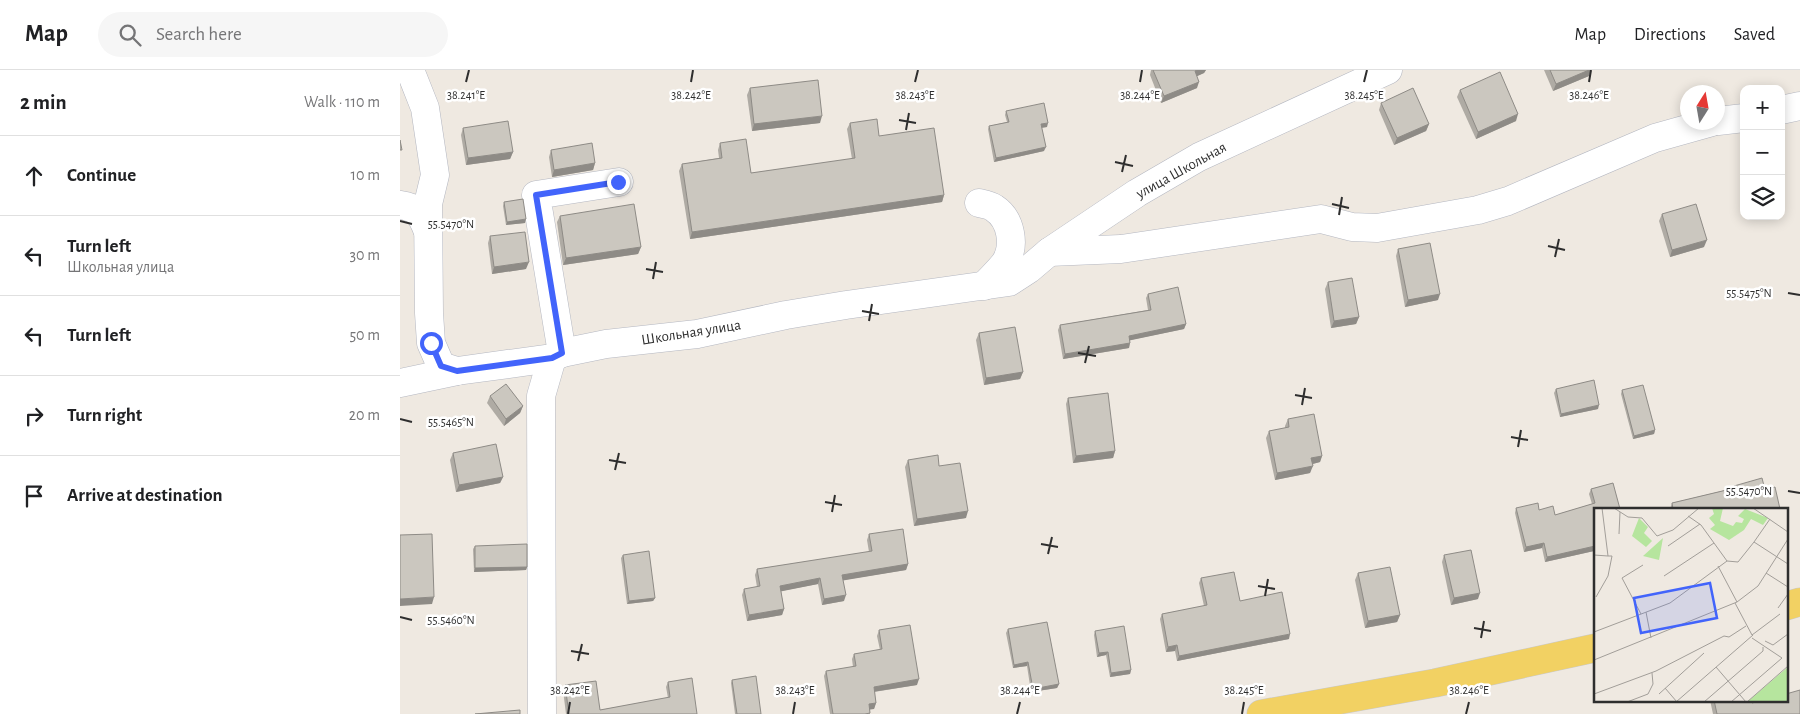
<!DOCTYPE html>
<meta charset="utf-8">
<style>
body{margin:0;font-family:"Alegreya Sans",sans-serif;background:#f6f6f6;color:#202124}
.controls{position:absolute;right:15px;top:15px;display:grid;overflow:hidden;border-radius:10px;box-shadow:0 2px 12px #0003}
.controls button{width:45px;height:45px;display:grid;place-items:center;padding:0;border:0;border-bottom:1px solid #e0e0e0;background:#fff;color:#202124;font:25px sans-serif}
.compass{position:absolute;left:1280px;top:15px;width:45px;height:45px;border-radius:50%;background:#fff;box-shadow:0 2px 12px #0003;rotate:11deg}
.stop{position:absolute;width:15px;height:15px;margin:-11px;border:4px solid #4264fb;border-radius:50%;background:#fff}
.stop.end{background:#4264fb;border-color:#fff;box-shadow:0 1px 5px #0008}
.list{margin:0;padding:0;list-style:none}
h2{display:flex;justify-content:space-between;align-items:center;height:65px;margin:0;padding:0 20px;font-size:21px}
h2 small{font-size:16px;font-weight:400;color:#757577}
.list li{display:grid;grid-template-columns:32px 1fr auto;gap:15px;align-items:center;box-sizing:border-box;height:80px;padding:0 20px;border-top:1px solid #e0e0e0}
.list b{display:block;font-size:19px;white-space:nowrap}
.list p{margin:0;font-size:16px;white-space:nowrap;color:#757577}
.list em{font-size:16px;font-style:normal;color:#757577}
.icon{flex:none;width:28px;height:28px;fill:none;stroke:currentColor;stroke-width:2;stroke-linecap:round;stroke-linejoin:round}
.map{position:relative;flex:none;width:1400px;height:644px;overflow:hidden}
header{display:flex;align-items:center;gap:30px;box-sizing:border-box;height:70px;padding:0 25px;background:#fff;border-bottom:1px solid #e0e0e0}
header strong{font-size:24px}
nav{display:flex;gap:28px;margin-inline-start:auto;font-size:18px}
.search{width:350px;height:45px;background:#f6f6f6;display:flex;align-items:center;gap:12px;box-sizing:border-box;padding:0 18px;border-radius:28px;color:#757577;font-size:19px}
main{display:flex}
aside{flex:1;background:#fff}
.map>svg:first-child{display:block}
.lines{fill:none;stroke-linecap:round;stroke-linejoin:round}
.minor-casing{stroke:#b4b7c1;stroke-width:29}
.major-casing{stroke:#c9c9c9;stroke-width:29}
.minor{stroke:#fff;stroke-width:28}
.major{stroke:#f2d163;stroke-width:28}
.wall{fill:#afaba4}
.shaded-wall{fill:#8e8b86}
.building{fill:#cbc7bf;stroke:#8e8b86}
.route{stroke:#4264fb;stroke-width:6}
.ticks{fill:none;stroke:#2e2e2e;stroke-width:2}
.labels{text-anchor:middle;stroke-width:5;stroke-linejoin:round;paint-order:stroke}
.street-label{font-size:15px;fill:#2e2e2e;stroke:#fff}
.inset-road{fill:none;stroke:#a29e99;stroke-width:1}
.view{fill:#4264fb;fill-opacity:0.15;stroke:#4264fb;stroke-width:2.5}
.inset-edge{fill:none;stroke:#2e2e2e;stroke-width:2.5}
.ticks-label{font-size:12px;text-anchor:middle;fill:#2e2e2e;stroke:#fff;stroke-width:5;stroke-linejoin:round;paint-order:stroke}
</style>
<header>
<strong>Map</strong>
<div class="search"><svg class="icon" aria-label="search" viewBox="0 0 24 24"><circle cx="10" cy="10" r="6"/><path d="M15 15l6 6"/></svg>Search here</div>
<nav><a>Map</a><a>Directions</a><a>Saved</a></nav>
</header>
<main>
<aside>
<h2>2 min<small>Walk · 110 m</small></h2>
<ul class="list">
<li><svg class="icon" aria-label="ahead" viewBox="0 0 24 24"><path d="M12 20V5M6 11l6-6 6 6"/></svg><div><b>Continue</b></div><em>10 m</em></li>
<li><svg class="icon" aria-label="left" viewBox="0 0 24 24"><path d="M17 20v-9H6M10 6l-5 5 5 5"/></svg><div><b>Turn left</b><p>Школьная улица</p></div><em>30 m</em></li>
<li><svg class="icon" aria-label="left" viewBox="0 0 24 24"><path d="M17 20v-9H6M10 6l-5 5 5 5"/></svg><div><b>Turn left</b></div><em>50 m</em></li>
<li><svg class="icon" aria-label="right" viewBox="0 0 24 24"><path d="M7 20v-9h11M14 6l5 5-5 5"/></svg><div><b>Turn right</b></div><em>20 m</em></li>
<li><svg class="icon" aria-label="arrive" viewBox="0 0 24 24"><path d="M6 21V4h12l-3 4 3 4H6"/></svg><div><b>Arrive at destination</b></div></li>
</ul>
</aside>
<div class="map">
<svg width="1400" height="644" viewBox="0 0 1400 644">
<rect width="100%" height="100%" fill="#efe9e1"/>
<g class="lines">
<defs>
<g id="minor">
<polyline points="10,0 25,38 35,105 28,134 29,243 31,273 41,296 57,301"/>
<polyline points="1381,40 1400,36"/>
<polyline points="1318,51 1344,48"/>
<path d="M 579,133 C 584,134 590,135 594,138 C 611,149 616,175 605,193 C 599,201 591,208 584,216"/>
<path d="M 0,135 C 17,137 21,144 27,159"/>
<polyline points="649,182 721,179 921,149 952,157 977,158 1078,140 1108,131 1255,68 1312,52"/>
<polyline points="162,283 136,125 219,112"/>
<polyline points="0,313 57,301 152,288 162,283 206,274 297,264 386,245 446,235 609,212 629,199 649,182 737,123 799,87 988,0"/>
<polyline points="142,644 141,326 152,288"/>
</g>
<g id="major">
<polyline points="1386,536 1400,532"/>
<polyline points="861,644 1035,613 1195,578"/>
</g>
</defs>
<use href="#minor" class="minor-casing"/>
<use href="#major" class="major-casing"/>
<use href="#minor" class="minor"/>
<use href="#major" class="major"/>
</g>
<g class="wall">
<polygon points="751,0 806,0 804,3 797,6 797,18 761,33 750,5"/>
<polygon points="1144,0 1191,0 1189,6 1153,21"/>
<polygon points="350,18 420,53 352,61 347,25"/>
<polygon points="1060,20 1116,51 1076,69 1057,27"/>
<polygon points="981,33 1029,54 1026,61 994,75 979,40"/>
<polygon points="606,41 647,57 641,58 644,81 594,92 588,59 589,56 607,52 605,45"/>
<polygon points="450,53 479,66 544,125 542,132 290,169 279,101 282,94 319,88 318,80 320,73 351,103 452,89 447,59"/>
<polygon points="63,58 113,82 110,89 66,95 61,65"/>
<polygon points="151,80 195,93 193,100 152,107 149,87"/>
<polygon points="104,132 125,153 106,155 103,136"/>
<polygon points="1262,144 1304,177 1270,187 1259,151"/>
<polygon points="160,146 241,177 238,184 163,195 157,152"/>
<polygon points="90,166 126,199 92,204 88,173"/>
<polygon points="998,179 1038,230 1005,237 996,186"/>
<polygon points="928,212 959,247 956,254 931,258 925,219"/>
<polygon points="748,224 786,254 784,259 730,270 729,278 663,289 658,260 660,255 748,240 746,228"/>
<polygon points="579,263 623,302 620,309 584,315 576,270"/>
<polygon points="1156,319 1198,339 1160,347 1154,323"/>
<polygon points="1222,320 1255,360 1254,364 1233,369 1221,324"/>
<polygon points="90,326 123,336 120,343 104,356 87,333"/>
<polygon points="668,328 715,381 713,388 673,393 666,334"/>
<polygon points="888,349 922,386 920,392 912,394 910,403 875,410 866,368 869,361 885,358 885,356"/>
<polygon points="53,383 103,407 100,413 56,422 50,390"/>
<polygon points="508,390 539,396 566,448 514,456 505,397"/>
<polygon points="1213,413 1195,439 1195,483 1194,481 1145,492 1142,478 1124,482 1115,443 1116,438 1139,440 1155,445 1192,434 1189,424 1191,419"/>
<polygon points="1334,416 1365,420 1380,439 1270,439 1272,433 1334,418"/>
<polygon points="469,464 508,494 506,500 443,510 444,531 422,535 418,514 381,521 384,539 382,545 347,551 342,525 344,519 357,517 355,505 357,499 469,482 467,470"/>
<polygon points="75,476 127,497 126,500 74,502 73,479"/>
<polygon points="223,485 255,528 253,531 227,534 221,488"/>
<polygon points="1044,485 1078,529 1051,535 1042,492"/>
<polygon points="958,503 1000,545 997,552 965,558 955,510"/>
<polygon points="801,508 840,531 889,569 777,591 775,581 766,582 760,549 762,544 804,536 799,513"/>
<polygon points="608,559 659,614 657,618 631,622 627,596 613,598 606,563"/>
<polygon points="479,560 517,615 474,622 476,633 474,639 470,639 470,644 430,644 424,606 426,601 453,597 452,589 454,584 480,580 477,566"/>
<polygon points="695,561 731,600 730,604 710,607 706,585 697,587 694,565"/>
<polygon points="332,610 361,644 335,644 331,613"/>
<polygon points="268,612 297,644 166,644 163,620 165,615 200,640 268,628 266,617"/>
<polygon points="1310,630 1352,630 1352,633 1400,644 1313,644"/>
</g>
<g class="shaded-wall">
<polygon points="797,0 806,0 804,3 793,8 795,1"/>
<polygon points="1189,0 1191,0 1189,6 1153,21 1156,14"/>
<polygon points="799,12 797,18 761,33 764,26"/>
<polygon points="1118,44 1116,51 1076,69 1078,62"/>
<polygon points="422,46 420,53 352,61 354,54"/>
<polygon points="648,53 647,57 639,58 641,54"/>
<polygon points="1029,54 1026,61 994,75 997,68"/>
<polygon points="646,77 644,81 594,92 596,88"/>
<polygon points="113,82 110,89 66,95 68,88"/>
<polygon points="195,93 193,100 152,107 154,100"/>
<polygon points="544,125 542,132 290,169 292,162"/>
<polygon points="126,149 125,153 106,155 107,152"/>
<polygon points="1307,170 1304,177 1270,187 1272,180"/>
<polygon points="241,177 238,184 163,195 166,188"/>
<polygon points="129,192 126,199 92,204 94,197"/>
<polygon points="1040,224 1038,230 1005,237 1008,230"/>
<polygon points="959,247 956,254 931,258 934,251"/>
<polygon points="786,254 784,259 727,271 729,266"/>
<polygon points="730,273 729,278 663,289 665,284"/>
<polygon points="623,302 620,309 584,315 586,308"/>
<polygon points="1199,335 1198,339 1160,347 1161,344"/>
<polygon points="123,336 120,343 104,356 106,349"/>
<polygon points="1255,360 1254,364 1233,369 1234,366"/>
<polygon points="715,381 713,388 673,393 676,386"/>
<polygon points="922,386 920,392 909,395 911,388"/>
<polygon points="913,396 910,403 875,410 877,403"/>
<polygon points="103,407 100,413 56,422 59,415"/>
<polygon points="568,441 566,448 514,456 517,449"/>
<polygon points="1144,473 1142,478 1124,482 1126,477"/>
<polygon points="1195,476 1194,481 1145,492 1147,487"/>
<polygon points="508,494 506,500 440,511 442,505"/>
<polygon points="127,497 126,500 74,502 75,498"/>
<polygon points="420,508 418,514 378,522 380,516"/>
<polygon points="1080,523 1078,529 1051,535 1054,528"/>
<polygon points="446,525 444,531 422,535 424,529"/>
<polygon points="34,527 32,534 0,536 0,529"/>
<polygon points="255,528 253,531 227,534 229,531"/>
<polygon points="384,539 382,545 347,551 349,545"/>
<polygon points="1000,545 997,552 965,558 968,551"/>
<polygon points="890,564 889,569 777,591 779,586"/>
<polygon points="777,575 775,581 766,582 768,577"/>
<polygon points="708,582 706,585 697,587 699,583"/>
<polygon points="628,592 627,596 613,598 614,595"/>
<polygon points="731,600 730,604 710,607 711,603"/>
<polygon points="519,609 517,615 472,622 474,617"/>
<polygon points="659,614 657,618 631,622 633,619"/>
<polygon points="476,633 474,639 467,640 469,634"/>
</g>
<g class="building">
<polygon points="753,0 797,0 795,1 799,12 764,26"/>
<polygon points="1150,0 1189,0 1156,14"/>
<polygon points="1100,2 1118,44 1078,62 1060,20"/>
<polygon points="418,10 422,46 354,54 350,18"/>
<polygon points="1013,18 1029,54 997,68 981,33"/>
<polygon points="644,33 648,53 641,54 646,77 596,88 589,56 609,52 606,41"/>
<polygon points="477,49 479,66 534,58 544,125 292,162 282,94 322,88 320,73 346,69 351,103 455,88 450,53"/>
<polygon points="108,51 113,82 68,88 63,58"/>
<polygon points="0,70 2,80 0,80"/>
<polygon points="192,73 195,93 154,100 151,80"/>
<polygon points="123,129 126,149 107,152 104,132"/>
<polygon points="234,134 241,177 166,188 160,146"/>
<polygon points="1296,134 1307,170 1272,180 1262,144"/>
<polygon points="125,162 129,192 94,197 90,166"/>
<polygon points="1030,173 1040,224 1008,230 998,179"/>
<polygon points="952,208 959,247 934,251 928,212"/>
<polygon points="778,217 786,254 729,266 730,273 665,284 660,255 751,240 748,224"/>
<polygon points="615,257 623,302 586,308 579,263"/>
<polygon points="1194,310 1199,335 1161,344 1156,319"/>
<polygon points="106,314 123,336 106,349 90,326"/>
<polygon points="1243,315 1255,360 1234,366 1222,320"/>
<polygon points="708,323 715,381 676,386 668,328"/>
<polygon points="914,344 922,386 911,388 913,396 877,403 869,361 889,357 888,349"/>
<polygon points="96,374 103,407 59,415 53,383"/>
<polygon points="538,385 539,396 560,393 568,441 517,449 508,390"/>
<polygon points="1362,408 1365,420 1375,417 1380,439 1273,439 1272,433 1335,418 1334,416"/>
<polygon points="1213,413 1220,439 1195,439 1195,476 1147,487 1144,473 1126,477 1116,438 1138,433 1139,440 1153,436 1155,445 1195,433 1191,419"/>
<polygon points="503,459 508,494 442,505 446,525 424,529 420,508 380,516 384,539 349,545 344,519 360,516 357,499 472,481 469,464"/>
<polygon points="32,464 34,527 0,529 0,465"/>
<polygon points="127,474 127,497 75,498 75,476"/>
<polygon points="1071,480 1080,523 1054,528 1044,485"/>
<polygon points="249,481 255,528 229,531 223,485"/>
<polygon points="990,497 1000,545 968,551 958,503"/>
<polygon points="834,502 840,531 882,522 890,564 779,586 777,575 768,577 762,544 807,535 801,508"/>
<polygon points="647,552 659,614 633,619 628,592 614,595 608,559"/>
<polygon points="510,555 519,609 474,617 476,633 469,634 470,643 465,644 433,644 426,601 456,596 454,584 482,579 479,560"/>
<polygon points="724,556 731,600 711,603 708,582 699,583 695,561"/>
<polygon points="356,606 361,644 337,644 332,610"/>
<polygon points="292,608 297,644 169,644 165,615 196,611 200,640 270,627 268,612"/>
<polygon points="1400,620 1400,644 1317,644 1314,630 1352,630 1352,633 1363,630 1386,630 1386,624"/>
<polygon points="120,640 120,644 75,644"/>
</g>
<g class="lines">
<polyline class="route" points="31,273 41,296 57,301 152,288 162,283 136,125 218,112"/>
</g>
<path class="ticks" d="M 66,12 L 69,0M 291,12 L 293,0M 515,12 L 518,0M 740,12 L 742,0M 964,12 L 967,0M 1189,12 L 1191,0M 499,50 L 516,53M 506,60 L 509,43M 715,92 L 733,96M 722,102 L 726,85M 932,134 L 949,138M 939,145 L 942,127M 0,151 L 12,154M 1148,176 L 1165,180M 1155,187 L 1159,169M 246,199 L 263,202M 253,209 L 256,192M 1388,223 L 1400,225M 462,241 L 479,244M 469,251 L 472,234M 678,283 L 696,286M 685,293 L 689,276M 895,325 L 912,328M 902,335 L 905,318M 0,349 L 12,352M 1111,367 L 1128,370M 1118,377 L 1121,360M 209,390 L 226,393M 215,400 L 219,383M 1388,421 L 1400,423M 425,432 L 442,435M 432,442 L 435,425M 641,474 L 658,477M 648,484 L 652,467M 858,516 L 875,519M 865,526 L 868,509M 0,547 L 12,550M 1074,558 L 1091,561M 1081,568 L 1084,551M 171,581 L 189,584M 178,591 L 182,574M 168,644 L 170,632M 393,644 L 395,632M 617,644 L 620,632M 842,644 L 844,632M 1066,644 L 1069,632"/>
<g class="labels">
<g class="street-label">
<text transform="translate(781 100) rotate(-29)" y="5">улица Школьная</text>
<text transform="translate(291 262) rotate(-9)" y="5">Школьная улица</text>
</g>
</g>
<g transform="translate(1194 438)">
<rect width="194" height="194" fill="#efe9e1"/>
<path d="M 118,0 L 129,0 L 126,13 L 139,18 L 142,14 L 148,15 L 150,11 L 144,8 L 151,1 L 174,10 L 169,17 L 157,11 L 150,22 L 135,32 L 116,21 L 121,17 L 115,10 L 120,6 ZM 45,10 L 54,19 L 50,25 L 58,33 L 52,39 L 38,28 ZM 69,30 L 65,52 L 49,48 ZM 194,159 L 194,194 L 153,194 Z" fill="#b6e59e"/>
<path class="inset-road" d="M 20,0 L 34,9 L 48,10 L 63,28 L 79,22 L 105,0M 159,0 L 194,24M 94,8 L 107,17 L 133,53M 176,11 L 160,34 L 194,56M 25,26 L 26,4M 74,38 L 106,16M 0,47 L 14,48 L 8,0M 133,53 L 144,54 L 160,34M 124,58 L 143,94M 172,65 L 194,79M 70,68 L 120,35M 2,89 L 14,68 L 18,48 L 14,48M 141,95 L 158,127 L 186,106M 184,100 L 194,86M 52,104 L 57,130M 47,106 L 28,70 L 49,57M 0,124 L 76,95 L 133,53M 171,133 L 179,137 L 194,126M 0,152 L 143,94 L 164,78 L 194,31M 122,159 L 152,194M 71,180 L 83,194M 0,186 L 62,163 L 130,128 L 135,129 L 152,118M 65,186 L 110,145M 33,194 L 54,186 L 59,176 L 58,165M 82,194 L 159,127M 110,194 L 169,143 L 169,139M 137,194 L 188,150 L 158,130M 153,194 L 194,158"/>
<path class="view" d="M 116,75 L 123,110 L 47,125 L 40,90 Z"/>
<rect width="194" height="194" class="inset-edge"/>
</g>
<g class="ticks-label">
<text x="291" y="29">38.242°E</text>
<text x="515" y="29">38.243°E</text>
<text x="740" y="29">38.244°E</text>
<text x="964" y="29">38.245°E</text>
<text x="1189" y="29">38.246°E</text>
<text x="66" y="29">38.241°E</text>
<text x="51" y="158">55.5470°N</text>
<text x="1349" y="227">55.5475°N</text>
<text x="51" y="356">55.5465°N</text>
<text x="1349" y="425">55.5470°N</text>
<text x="51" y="554">55.5460°N</text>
<text x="170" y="624">38.242°E</text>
<text x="395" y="624">38.243°E</text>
<text x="620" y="624">38.244°E</text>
<text x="844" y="624">38.245°E</text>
<text x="1069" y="624">38.246°E</text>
</g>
</svg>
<div class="controls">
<button>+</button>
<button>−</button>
<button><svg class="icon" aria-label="layers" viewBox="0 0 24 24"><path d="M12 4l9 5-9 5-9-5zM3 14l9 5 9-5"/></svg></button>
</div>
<svg class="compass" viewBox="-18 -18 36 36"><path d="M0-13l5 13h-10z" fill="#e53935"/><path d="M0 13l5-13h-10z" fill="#757577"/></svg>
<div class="stop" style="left:31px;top:273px"></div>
<div class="stop end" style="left:218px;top:112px"></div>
</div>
</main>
